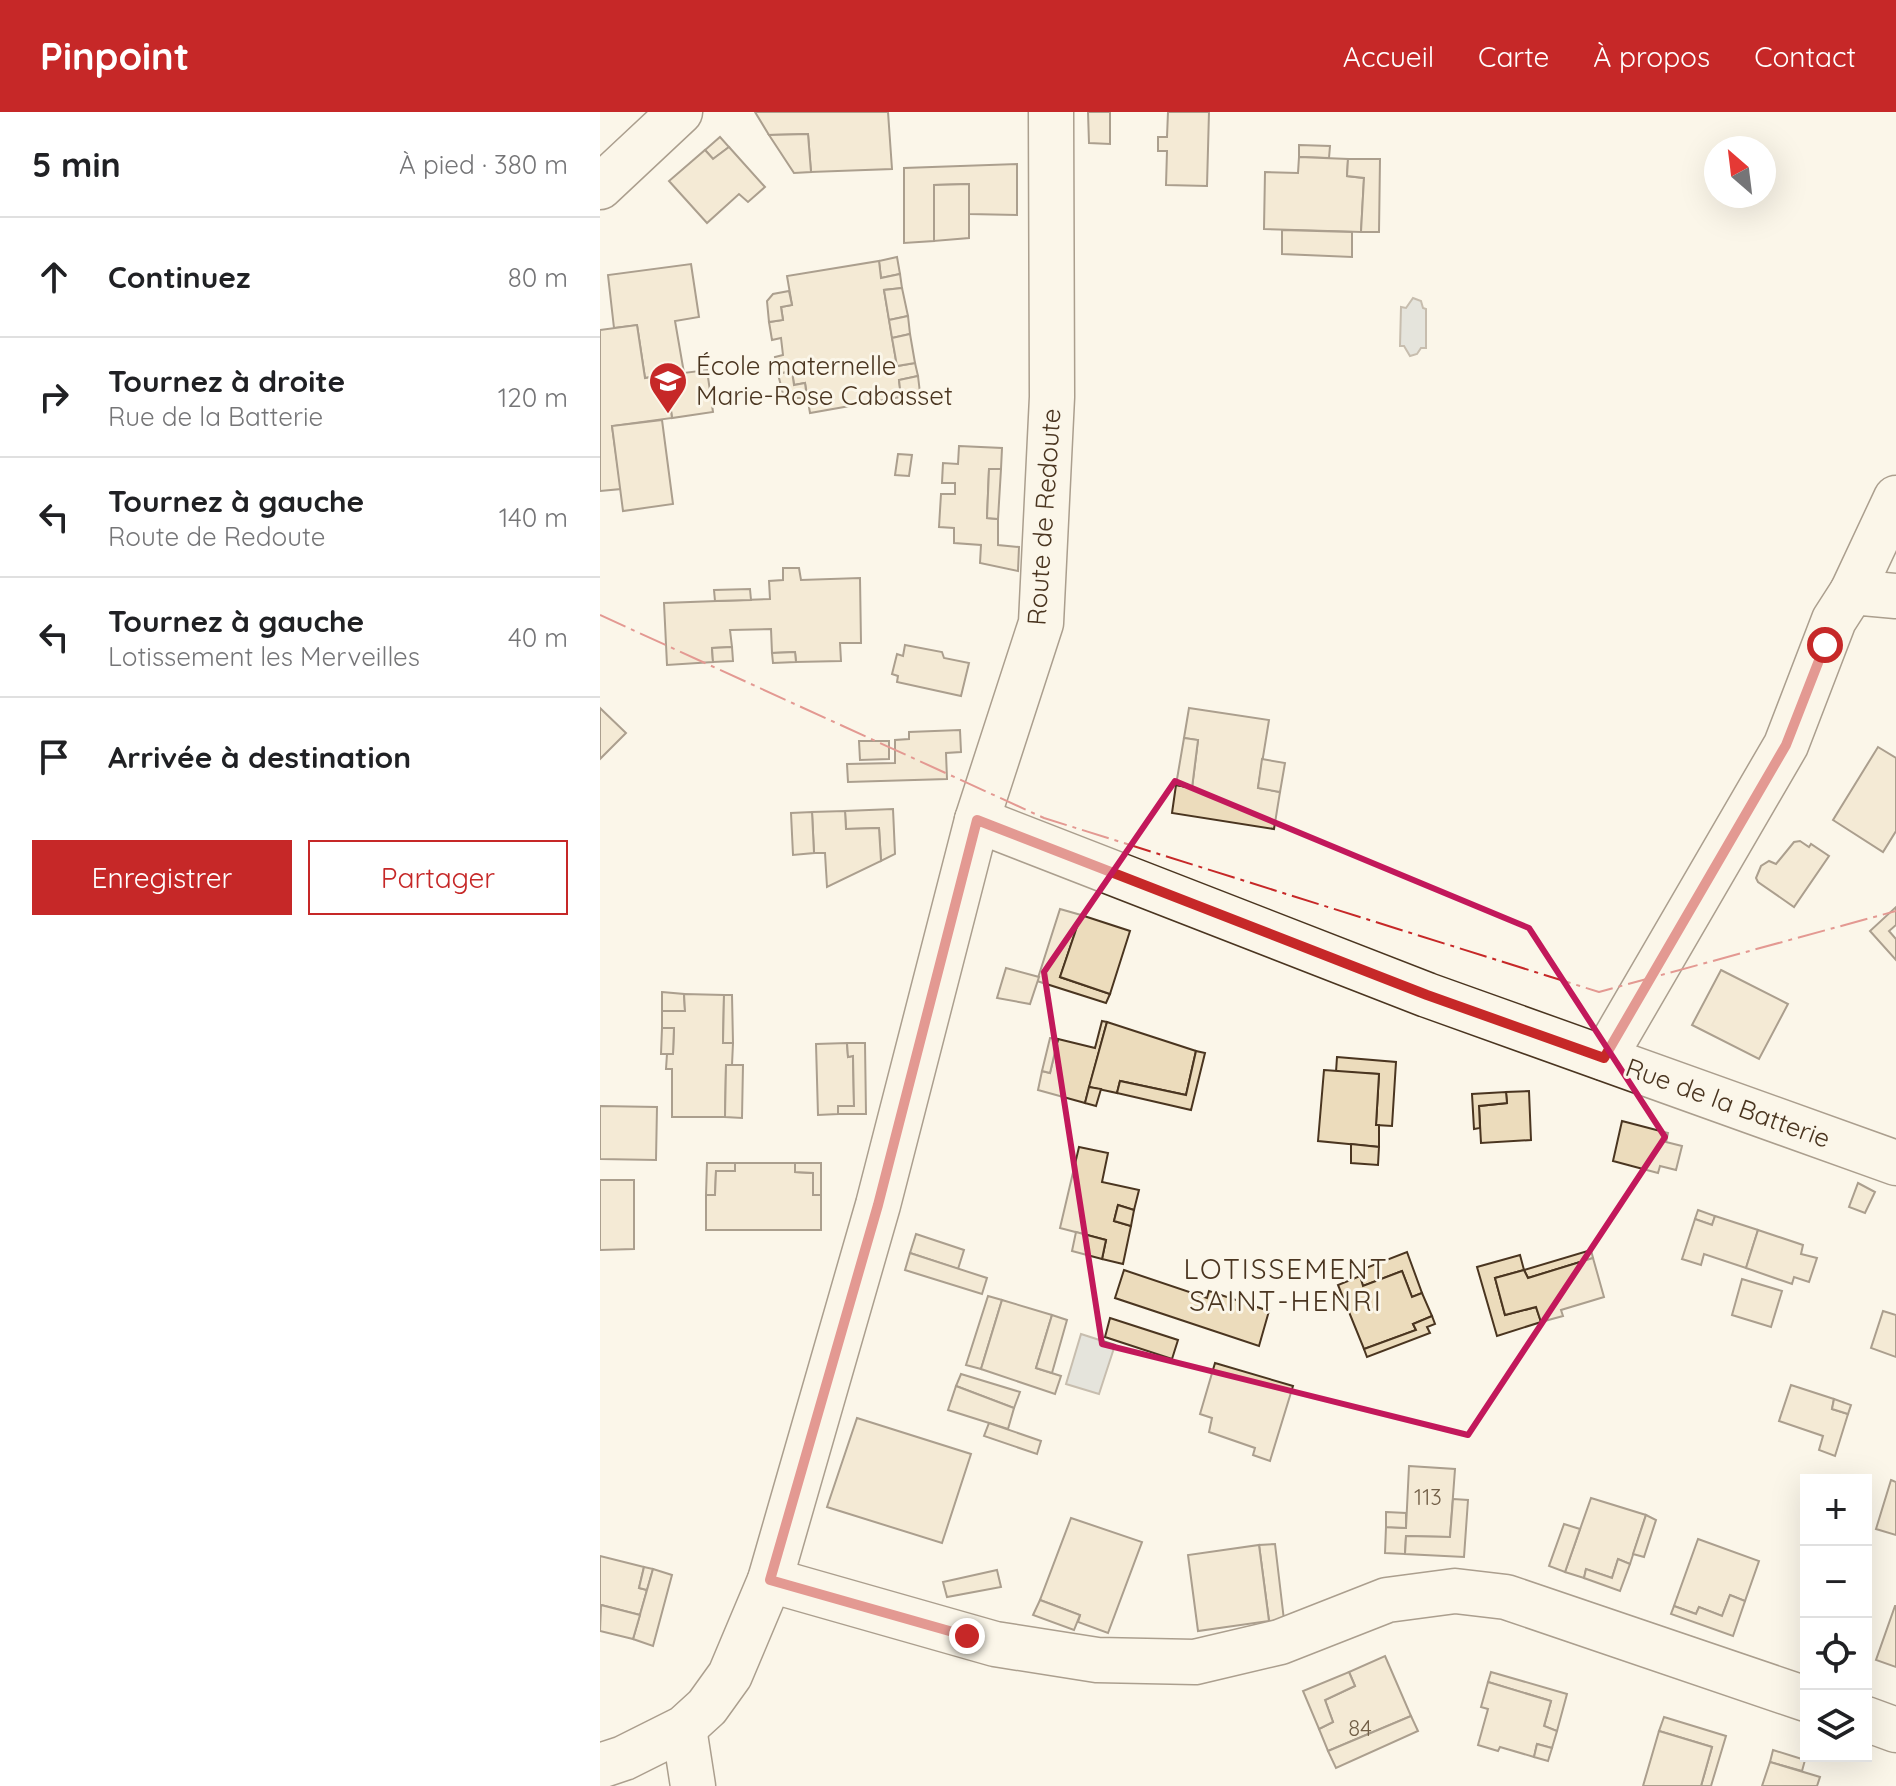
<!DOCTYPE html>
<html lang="fr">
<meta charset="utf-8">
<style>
body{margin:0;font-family:Quicksand,sans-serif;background:#f2f2f2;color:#202124}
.controls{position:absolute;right:24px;bottom:24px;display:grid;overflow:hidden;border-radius:0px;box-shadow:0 8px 32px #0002}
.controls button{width:72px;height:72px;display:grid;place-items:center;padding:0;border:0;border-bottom:2px solid #e0e0e0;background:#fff;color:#202124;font:40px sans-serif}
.compass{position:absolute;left:1104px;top:24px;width:72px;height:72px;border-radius:50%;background:#fff;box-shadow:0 8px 32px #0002;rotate:332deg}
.stop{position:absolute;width:24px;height:24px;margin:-18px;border:6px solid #c62828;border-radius:50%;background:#fff}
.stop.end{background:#c62828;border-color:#fff;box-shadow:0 2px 8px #0008}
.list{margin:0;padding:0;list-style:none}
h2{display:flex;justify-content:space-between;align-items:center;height:104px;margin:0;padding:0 32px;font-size:34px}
h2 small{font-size:26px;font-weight:400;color:#757577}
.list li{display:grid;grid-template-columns:52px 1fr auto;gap:24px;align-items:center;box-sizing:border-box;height:120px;padding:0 32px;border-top:2px solid #e0e0e0}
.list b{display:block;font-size:30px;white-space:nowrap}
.list p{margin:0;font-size:26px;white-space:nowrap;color:#757577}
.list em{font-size:26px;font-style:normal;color:#757577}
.actions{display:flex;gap:16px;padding:24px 32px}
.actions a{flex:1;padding:18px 0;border:2px solid #c62828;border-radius:0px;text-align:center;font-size:28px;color:#c62828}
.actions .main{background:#c62828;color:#fff}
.icon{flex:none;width:44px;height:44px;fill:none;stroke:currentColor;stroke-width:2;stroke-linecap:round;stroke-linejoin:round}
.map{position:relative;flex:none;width:1296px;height:1674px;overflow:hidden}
header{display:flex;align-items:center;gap:48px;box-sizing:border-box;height:112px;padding:0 40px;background:#c62828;color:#fff}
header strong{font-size:38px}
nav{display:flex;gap:44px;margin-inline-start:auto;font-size:28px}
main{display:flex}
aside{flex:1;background:#fff}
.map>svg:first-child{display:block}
.water{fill:#c9cecd;stroke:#887966;stroke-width:2}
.building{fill:#ecdcbc;stroke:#4a3520;stroke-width:2}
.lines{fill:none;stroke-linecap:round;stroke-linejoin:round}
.minor-casing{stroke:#4a3520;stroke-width:47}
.major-casing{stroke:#4a3520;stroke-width:47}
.minor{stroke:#fbf6e9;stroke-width:44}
.major{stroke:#fbf6e9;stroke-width:44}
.power{stroke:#c62828;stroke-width:2;stroke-dasharray:28 6 4 6;stroke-linecap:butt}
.route{stroke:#c62828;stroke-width:10}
.marked{fill:none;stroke:#c2185b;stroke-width:6;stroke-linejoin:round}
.labels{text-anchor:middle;stroke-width:6;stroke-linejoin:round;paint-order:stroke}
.number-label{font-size:22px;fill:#725f47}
.poi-label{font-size:26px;fill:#4a3520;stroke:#fbf6e9;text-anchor:start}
.street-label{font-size:26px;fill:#4a3520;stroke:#fbf6e9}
.neighbourhood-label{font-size:28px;letter-spacing:2px;fill:#4a3520;stroke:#fbf6e9}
</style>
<header>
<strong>Pinpoint</strong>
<nav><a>Accueil</a><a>Carte</a><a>À propos</a><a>Contact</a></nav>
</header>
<main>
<aside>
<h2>5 min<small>À pied · 380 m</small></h2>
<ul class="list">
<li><svg class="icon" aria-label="ahead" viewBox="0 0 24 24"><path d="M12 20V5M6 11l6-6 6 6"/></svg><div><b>Continuez</b></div><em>80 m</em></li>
<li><svg class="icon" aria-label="right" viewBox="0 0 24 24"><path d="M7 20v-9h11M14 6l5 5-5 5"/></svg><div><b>Tournez à droite</b><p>Rue de la Batterie</p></div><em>120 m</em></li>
<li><svg class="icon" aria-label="left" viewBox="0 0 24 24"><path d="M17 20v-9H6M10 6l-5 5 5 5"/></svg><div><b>Tournez à gauche</b><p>Route de Redoute</p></div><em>140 m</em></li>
<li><svg class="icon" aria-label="left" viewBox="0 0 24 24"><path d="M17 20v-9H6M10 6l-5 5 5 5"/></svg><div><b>Tournez à gauche</b><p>Lotissement les Merveilles</p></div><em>40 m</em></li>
<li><svg class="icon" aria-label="arrive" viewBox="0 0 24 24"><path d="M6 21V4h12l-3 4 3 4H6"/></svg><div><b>Arrivée à destination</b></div></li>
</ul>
<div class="actions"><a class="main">Enregistrer</a><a>Partager</a></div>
</aside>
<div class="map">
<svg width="1296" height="1674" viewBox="0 0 1296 1674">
<rect width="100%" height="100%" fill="#fbf6e9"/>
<g class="water">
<polygon points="813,186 821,189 823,196 826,197 826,236 821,236 817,242 810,244 804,234 800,234 801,195 806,196"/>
<polygon points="481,1222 515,1233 499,1282 466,1272"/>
</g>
<g class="building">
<polygon points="155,0 288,0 292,57 211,60 208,22 169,23"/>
<polygon points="488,0 510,0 510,32 489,31"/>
<polygon points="568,0 609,0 607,74 566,73 567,39 558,39 558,25 567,25"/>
<polygon points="208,22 211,60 194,61 169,23"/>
<polygon points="120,25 129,35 113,47 105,38"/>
<polygon points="699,33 730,34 729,46 699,45"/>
<polygon points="129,35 165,75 148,90 139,82 107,111 69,69 105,38 113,47"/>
<polygon points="699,45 748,47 747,64 764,66 761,120 664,117 665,60 698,61"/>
<polygon points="748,47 780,47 779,120 761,120 764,66 747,64"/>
<polygon points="417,52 417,103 369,102 369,72 334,73 334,129 304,131 304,56"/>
<polygon points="369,72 369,126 334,129 334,73"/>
<polygon points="682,118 752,120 752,145 682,142"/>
<polygon points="297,145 300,162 281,166 279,149"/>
<polygon points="279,149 281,166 300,162 302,176 284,178 297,254 315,251 318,264 299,268 301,285 210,301 205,271 194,273 192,259 178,262 175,245 183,243 181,226 172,228 169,210 183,208 181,195 192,193 187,164"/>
<polygon points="91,152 99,205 75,209 84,261 107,258 113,300 72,306 66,263 45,266 37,213 14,216 8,163"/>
<polygon points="302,176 308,204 289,208 284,178"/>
<polygon points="189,179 192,193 181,195 183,208 169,210 167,189 173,182"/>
<polygon points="308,204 310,222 292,226 289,208"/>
<polygon points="37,213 45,266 66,263 72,306 12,314 21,377 0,379 0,218"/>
<polygon points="310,222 315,251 297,254 292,226"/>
<polygon points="192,259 194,273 205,271 207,286 189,286 183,282 178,262"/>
<polygon points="318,264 320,281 301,285 299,268"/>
<polygon points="62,308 73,392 23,399 12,314"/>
<polygon points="359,334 402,336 401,357 389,357 387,406 398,407 398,433 419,435 418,459 380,451 381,433 354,431 354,416 339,415 341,382 355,382 355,371 342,371 343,351 358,352"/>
<polygon points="298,342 312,343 309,364 295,363"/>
<polygon points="389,357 401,357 398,407 387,406"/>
<polygon points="183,456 199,456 201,468 260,466 261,531 240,531 241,549 196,550 195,540 172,541 171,517 130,518 132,535 112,536 113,550 67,553 64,491 170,487 169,469 183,468"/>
<polygon points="150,477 151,488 115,489 114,478"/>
<polygon points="305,533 342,540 344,546 369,551 361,584 297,570 298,564 292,562 297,542 303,544"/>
<polygon points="132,535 133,549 113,550 112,536"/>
<polygon points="195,540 196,550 173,551 172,541"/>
<polygon points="0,596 26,621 0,647"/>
<polygon points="589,596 669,608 658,676 680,680 674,717 572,701 576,673 592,676 598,628 584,626"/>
<polygon points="360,618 361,640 346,641 347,667 248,670 247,652 295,651 295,628 309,627 309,620"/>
<polygon points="584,626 598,628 592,676 576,673"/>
<polygon points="259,629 289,629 289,647 260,648"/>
<polygon points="1278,635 1296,646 1296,719 1283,740 1233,708"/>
<polygon points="662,647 685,651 680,680 658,676"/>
<polygon points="293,697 295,742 281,749 279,716 246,717 245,699"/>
<polygon points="245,699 246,717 279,716 281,749 227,775 225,741 214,741 212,700"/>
<polygon points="212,700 214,741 193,743 191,701"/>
<polygon points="1200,729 1209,735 1211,732 1229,744 1194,795 1158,770 1156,766 1161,754 1169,749 1176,752 1194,730"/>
<polygon points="1296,795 1296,813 1289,819 1296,827 1296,848 1270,819"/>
<polygon points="460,797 481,803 460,865 510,882 506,891 437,869"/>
<polygon points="481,803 530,819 510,882 460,865"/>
<polygon points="406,856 439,865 430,892 397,886"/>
<polygon points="1121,858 1188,892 1159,947 1092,913"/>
<polygon points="62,880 84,882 85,899 62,899"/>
<polygon points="84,882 124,883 123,931 133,931 132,953 126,953 125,1005 72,1005 72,957 66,957 67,942 73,942 74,916 62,916 62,899 85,899"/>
<polygon points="124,883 132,883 133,931 123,931"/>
<polygon points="502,909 507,910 485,991 438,978 442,959 450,961 458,927 495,936"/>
<polygon points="507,910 596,939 586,983 520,969 517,981 489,975"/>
<polygon points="62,916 74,916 73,942 61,942"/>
<polygon points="450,926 458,927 450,961 442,959"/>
<polygon points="247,931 248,945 253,944 254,994 238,994 238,1002 218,1003 216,932"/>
<polygon points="247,931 265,931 266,1002 238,1002 238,994 254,994 253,944 248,945"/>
<polygon points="596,939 605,941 591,998 517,981 520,969 586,983"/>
<polygon points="737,945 796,950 792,1014 776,1013 779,962 736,960"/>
<polygon points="126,953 143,953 142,1006 125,1005"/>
<polygon points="724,958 779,962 776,1013 779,1013 779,1035 718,1029"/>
<polygon points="489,975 501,977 496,994 485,991"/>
<polygon points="929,979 931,1028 881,1031 879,994 907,991 906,980"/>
<polygon points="906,980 907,991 879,994 880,1016 874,1017 872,982"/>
<polygon points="0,994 57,995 56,1048 0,1047"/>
<polygon points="1022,1009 1068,1021 1066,1030 1082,1034 1076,1058 1060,1054 1058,1061 1013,1049"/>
<polygon points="751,1032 779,1035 778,1053 751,1051"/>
<polygon points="479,1035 508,1041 502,1070 539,1078 534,1098 518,1093 514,1109 531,1114 523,1152 502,1147 506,1128 460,1116"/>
<polygon points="107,1051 135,1051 135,1059 116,1059 115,1083 106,1083"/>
<polygon points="135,1051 195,1051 195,1060 213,1061 213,1083 221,1083 221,1118 106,1118 106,1083 115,1083 116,1059 135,1059"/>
<polygon points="195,1051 221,1051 221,1083 213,1083 213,1061 195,1060"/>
<polygon points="0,1068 34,1068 34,1137 0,1138"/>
<polygon points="1258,1071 1275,1080 1265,1101 1249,1095"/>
<polygon points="518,1093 534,1098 531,1114 514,1109"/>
<polygon points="1098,1098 1115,1104 1112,1113 1095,1107"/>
<polygon points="1115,1104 1158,1118 1146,1156 1104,1142 1101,1153 1082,1147 1095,1107 1112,1113"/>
<polygon points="1158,1118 1203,1133 1201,1142 1217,1146 1209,1170 1194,1165 1192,1172 1146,1156"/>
<polygon points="476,1120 506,1128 502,1147 472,1139"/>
<polygon points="316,1122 364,1138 358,1157 310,1141"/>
<polygon points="991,1138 993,1146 928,1166 924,1158"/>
<polygon points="807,1140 822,1181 812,1185 802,1159 763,1174 758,1159"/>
<polygon points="310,1141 387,1166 382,1182 305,1158"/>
<polygon points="920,1143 924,1158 895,1166 905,1203 936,1195 941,1210 897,1224 877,1155"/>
<polygon points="993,1146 1004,1185 961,1198 963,1204 941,1210 936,1195 905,1203 895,1166 924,1158 928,1166"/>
<polygon points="524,1158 607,1186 609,1179 669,1199 659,1234 515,1186"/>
<polygon points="802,1159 812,1185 822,1181 832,1204 813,1212 816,1218 764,1237 738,1173 760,1164 763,1174"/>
<polygon points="1142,1167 1182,1179 1171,1215 1132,1203"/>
<polygon points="388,1184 402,1188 381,1257 366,1253"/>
<polygon points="402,1188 452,1203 436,1256 461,1264 455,1282 381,1257"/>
<polygon points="1283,1199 1296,1203 1296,1245 1271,1236"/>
<polygon points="452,1203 467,1208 452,1261 436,1256"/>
<polygon points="832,1204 835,1212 827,1215 830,1221 767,1245 764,1237 816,1218 813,1212"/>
<polygon points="510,1206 578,1228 572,1247 505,1225"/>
<polygon points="615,1251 693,1274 670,1349 653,1343 655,1336 609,1320 612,1306 600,1302"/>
<polygon points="361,1262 420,1280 414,1296 356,1274"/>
<polygon points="1191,1273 1234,1287 1232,1297 1248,1302 1235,1344 1219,1338 1223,1324 1179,1309"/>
<polygon points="356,1274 414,1296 408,1317 348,1298"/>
<polygon points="1234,1287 1251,1293 1248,1302 1232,1297"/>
<polygon points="257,1306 371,1342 342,1431 227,1395"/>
<polygon points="389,1311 441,1329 437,1342 384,1324"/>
<polygon points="809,1354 855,1357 850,1425 806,1424 805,1442 785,1441 786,1415 806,1416"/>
<polygon points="1291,1368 1296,1370 1296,1423 1276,1417"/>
<polygon points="991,1386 1046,1403 1030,1452 1018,1447 1012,1466 986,1457 984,1466 965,1460"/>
<polygon points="853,1387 868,1388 864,1445 805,1442 806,1424 850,1425"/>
<polygon points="786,1400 806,1401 806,1416 786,1415"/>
<polygon points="1046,1403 1056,1408 1044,1445 1033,1442"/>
<polygon points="471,1406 542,1430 508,1521 478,1510 480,1503 440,1488"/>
<polygon points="964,1412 980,1417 965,1460 949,1454"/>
<polygon points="1098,1427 1159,1449 1145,1489 1130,1483 1122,1504 1099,1495 1096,1502 1074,1494"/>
<polygon points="675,1432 684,1508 669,1509 659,1433"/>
<polygon points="659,1433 669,1509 598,1519 588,1443"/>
<polygon points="0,1444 44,1455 39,1476 47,1478 40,1503 1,1493 0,1495"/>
<polygon points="1018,1447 1030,1452 1020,1479 984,1466 986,1457 1012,1466"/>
<polygon points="44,1455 53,1457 47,1478 39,1476"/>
<polygon points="53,1457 72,1463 53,1534 33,1527"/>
<polygon points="397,1458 401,1475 347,1485 343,1470"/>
<polygon points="1130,1483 1145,1489 1133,1524 1071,1502 1074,1494 1096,1502 1099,1495 1122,1504"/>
<polygon points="440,1488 480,1503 474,1518 433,1503"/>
<polygon points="1,1493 40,1503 33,1527 0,1519"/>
<polygon points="1295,1494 1296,1494 1296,1555 1276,1548"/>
<polygon points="785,1544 811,1604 728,1639 719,1617 733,1610 725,1588 755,1574 749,1560"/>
<polygon points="749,1560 755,1574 725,1588 733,1610 719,1617 703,1579"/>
<polygon points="891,1560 967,1582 957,1619 944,1614 951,1589 888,1570"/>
<polygon points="888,1570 951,1589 944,1614 957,1619 952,1636 937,1632 934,1645 900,1635 898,1639 878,1633 888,1597 881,1595"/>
<polygon points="811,1604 818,1619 736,1656 728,1639"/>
<polygon points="1064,1605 1126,1624 1111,1674 1101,1674 1112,1635 1059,1619"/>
<polygon points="1059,1619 1112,1635 1101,1674 1043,1674"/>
<polygon points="937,1632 952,1636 948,1649 934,1645"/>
<polygon points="1173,1638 1205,1648 1202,1659 1170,1650"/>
<polygon points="1170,1650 1220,1665 1217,1674 1162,1674"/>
</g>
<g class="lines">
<defs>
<g id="minor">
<polyline points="0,75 80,0"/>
<polyline points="1252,480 1296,386"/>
<polyline points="377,708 827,883 1296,1051"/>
<polyline points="1004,946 1186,633 1234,508 1252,480 1296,484"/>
<polyline points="170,1468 395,1532 497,1548 595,1550 680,1530 787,1488 855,1479 906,1485 1206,1587"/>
<polyline points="1266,1607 1296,1618"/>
<polyline points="84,1616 93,1674"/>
</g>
<polyline id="major" points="0,1654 24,1646 84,1616 107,1595 130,1563 170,1468 278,1093 377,708 441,511 452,285 451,0"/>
</defs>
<use href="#minor" class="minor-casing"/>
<use href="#major" class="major-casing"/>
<use href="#minor" class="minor"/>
<use href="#major" class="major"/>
<polyline class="power" points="0,503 444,706 999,880 1296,799"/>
</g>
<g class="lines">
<polyline class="route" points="367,1524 170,1468 278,1093 377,708 827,883 1004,946 1186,633 1225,533"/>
</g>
<path d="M0 0H1296V1674H0ZM 575,669 L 929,816 L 1065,1025 L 868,1323 L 502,1232 L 444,860 Z" fill="#fbf6e9" fill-opacity=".55" fill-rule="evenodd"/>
<path class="marked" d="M 575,669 L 929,816 L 1065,1025 L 868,1323 L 502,1232 L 444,860 Z"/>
<defs>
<symbol id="school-pin" viewBox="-11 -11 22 30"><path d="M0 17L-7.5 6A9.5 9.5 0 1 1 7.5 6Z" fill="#c62828" stroke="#fbf6e9"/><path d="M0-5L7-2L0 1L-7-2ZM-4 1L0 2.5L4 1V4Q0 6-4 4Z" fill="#fff"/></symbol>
</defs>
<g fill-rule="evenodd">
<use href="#school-pin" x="46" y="247" width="44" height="60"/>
</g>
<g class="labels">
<g class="number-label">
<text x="828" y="1393">113</text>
<text x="760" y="1624">84</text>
</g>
<g class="poi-label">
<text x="96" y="263">École maternelle<tspan x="96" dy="30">Marie-Rose Cabasset</tspan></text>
</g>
<g class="street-label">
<text transform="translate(444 405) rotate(-86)" y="9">Route de Redoute</text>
<text transform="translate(1128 991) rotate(20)" y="9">Rue de la Batterie</text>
</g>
<g class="neighbourhood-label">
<text x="686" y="1167">LOTISSEMENT<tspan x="686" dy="32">SAINT-HENRI</tspan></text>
</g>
</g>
</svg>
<div class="controls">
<button>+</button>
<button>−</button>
<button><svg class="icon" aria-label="locate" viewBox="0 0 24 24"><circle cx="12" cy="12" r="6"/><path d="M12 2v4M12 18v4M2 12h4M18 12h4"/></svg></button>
<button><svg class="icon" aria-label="layers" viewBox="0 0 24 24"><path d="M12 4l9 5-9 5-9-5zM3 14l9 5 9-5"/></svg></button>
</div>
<svg class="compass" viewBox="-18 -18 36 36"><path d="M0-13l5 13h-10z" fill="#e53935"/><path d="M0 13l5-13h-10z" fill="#757577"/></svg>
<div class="stop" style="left:1225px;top:533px"></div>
<div class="stop end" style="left:367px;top:1524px"></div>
</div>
</main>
